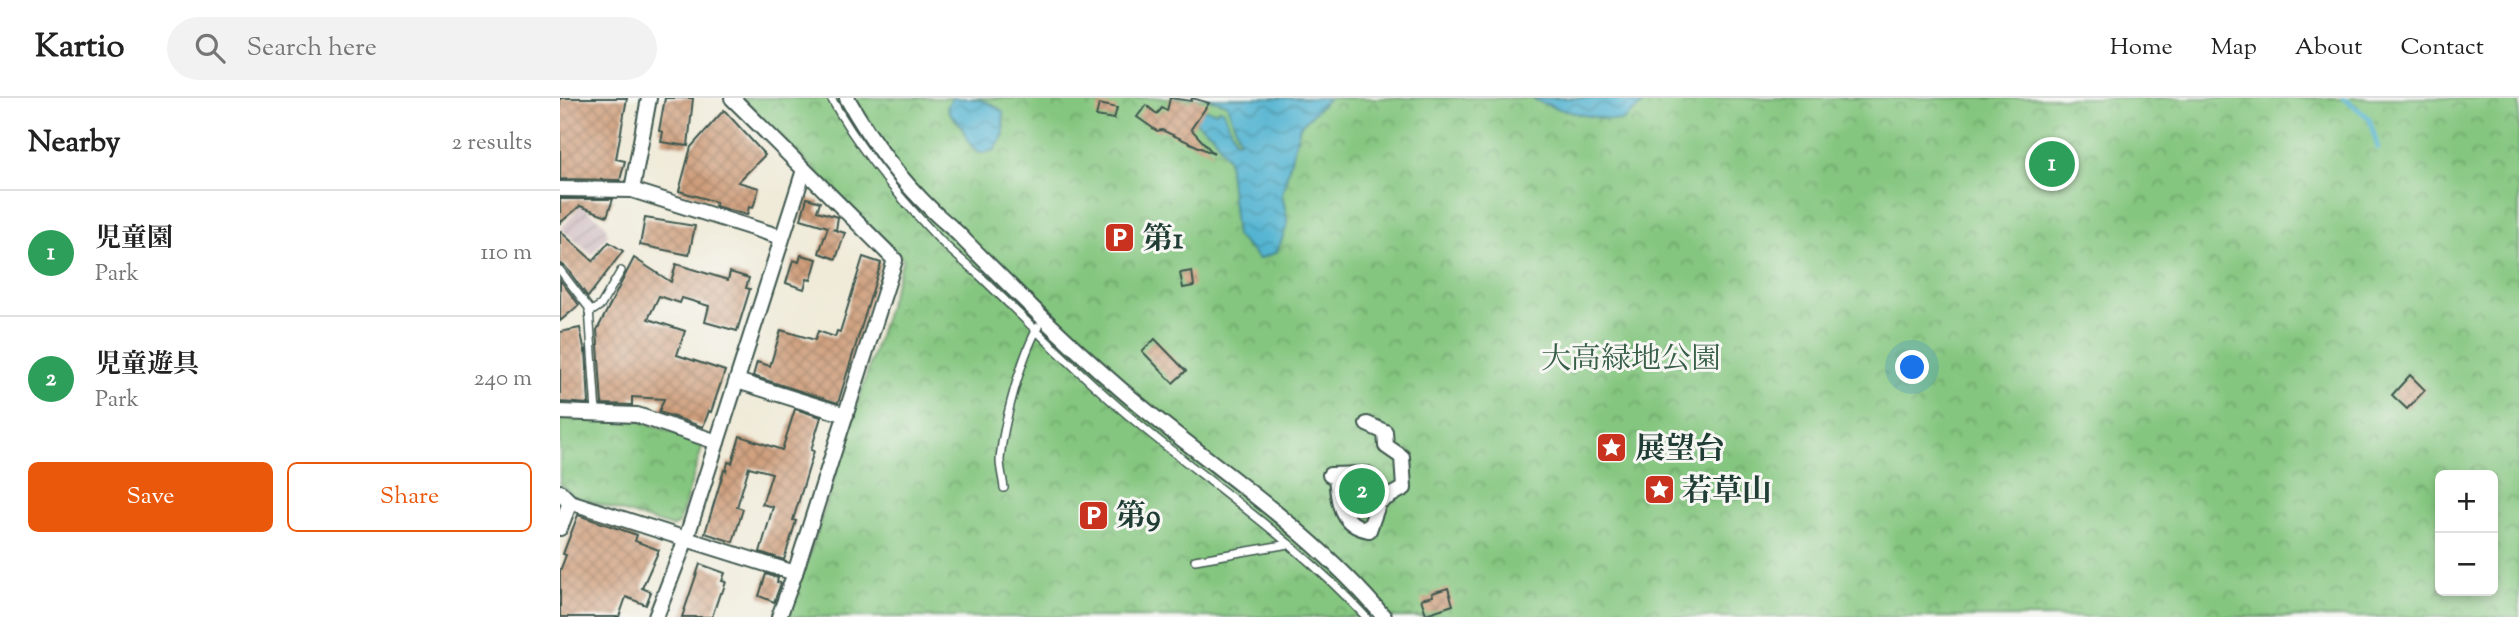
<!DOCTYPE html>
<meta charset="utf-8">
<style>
body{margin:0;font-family:"Sorts Mill Goudy","Noto Serif JP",serif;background:#f2f2f2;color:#222}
.controls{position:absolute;right:21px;bottom:21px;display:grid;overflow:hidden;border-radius:10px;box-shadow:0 4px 10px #0003}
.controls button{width:63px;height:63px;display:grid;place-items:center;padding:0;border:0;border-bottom:2px solid #e0e0e0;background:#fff;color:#222;font:35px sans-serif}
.you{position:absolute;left:1353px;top:270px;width:24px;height:24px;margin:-18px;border:5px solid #fff;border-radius:50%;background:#1a73e8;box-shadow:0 0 0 10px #1a73e833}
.badge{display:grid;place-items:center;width:46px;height:46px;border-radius:50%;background:#ea580c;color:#fff;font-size:23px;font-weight:700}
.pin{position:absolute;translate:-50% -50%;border:4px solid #fff;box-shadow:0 2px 7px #0006}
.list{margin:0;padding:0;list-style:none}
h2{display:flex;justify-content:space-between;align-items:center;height:91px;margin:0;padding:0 28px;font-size:30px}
h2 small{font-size:23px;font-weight:400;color:#767676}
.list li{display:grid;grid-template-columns:46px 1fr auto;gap:21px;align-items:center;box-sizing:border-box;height:126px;padding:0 28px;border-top:2px solid #e0e0e0}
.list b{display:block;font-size:26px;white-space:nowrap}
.list p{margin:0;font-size:23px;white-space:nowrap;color:#767676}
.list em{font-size:23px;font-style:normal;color:#767676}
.actions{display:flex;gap:14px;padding:21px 28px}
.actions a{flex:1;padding:16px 0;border:2px solid #ea580c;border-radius:10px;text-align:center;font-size:24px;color:#ea580c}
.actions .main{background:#ea580c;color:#fff}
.icon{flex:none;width:38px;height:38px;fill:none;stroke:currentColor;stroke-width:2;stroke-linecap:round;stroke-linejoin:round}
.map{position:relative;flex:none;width:1959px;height:519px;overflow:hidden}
header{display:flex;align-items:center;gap:42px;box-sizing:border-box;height:98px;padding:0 35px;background:#fff;border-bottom:2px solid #e0e0e0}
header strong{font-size:33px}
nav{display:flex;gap:38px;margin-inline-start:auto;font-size:24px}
.search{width:490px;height:63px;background:#f2f2f2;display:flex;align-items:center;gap:18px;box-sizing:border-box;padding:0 24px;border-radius:38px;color:#767676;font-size:26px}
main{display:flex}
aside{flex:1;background:#fff}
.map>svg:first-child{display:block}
.industrial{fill:url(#industrial-furrows)}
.park{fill:url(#park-crowns);stroke:#52825a;stroke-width:2;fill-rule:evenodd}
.water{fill:url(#water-waves);stroke:#397882;stroke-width:2}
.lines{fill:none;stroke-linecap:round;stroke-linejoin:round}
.stream{stroke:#53b4d1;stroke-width:4.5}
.building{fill:url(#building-cross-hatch)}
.lane-casing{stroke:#3e574d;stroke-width:10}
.street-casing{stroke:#3e574d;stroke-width:18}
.lane{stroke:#fff;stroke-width:7}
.street{stroke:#fff;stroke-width:14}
.labels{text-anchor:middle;stroke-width:6;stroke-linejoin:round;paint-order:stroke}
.poi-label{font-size:30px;font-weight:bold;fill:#1f3d34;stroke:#f6f6f2;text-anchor:start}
.park-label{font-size:30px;fill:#385f47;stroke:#f6f6f2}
</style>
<header>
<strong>Kartio</strong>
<div class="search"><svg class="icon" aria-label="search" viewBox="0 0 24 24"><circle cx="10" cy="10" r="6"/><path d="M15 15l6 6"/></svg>Search here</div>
<nav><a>Home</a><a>Map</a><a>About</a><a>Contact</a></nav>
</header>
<main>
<aside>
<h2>Nearby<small>2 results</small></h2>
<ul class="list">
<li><span class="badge" style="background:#2e9e5b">1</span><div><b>児童園</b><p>Park</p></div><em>110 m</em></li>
<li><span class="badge" style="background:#2e9e5b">2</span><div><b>児童遊具</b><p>Park</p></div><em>240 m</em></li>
</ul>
<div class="actions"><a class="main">Save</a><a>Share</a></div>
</aside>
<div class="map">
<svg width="1959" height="519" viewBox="0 0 1959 519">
<defs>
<pattern id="industrial-furrows" width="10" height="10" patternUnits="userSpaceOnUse" patternTransform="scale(1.75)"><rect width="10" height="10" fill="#d2bec2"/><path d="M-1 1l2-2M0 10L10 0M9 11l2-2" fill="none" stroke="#aa9c9e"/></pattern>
<pattern id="park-crowns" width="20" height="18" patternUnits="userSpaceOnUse" patternTransform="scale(1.75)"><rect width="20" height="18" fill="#84c67f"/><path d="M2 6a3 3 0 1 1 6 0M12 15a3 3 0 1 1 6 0" fill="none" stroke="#6ba269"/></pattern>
<pattern id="water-waves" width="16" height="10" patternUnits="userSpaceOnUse" patternTransform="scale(1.75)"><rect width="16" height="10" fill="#53b4d1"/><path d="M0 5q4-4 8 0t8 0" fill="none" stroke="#4494aa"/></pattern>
<pattern id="building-cross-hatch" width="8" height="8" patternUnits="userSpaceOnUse" patternTransform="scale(1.75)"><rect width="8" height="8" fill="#cf9e7b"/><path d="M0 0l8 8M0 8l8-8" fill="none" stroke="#a78266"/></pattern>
</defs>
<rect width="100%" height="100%" fill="#f6f6f2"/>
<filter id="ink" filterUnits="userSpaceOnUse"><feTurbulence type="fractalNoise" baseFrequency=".0143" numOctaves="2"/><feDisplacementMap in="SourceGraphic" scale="14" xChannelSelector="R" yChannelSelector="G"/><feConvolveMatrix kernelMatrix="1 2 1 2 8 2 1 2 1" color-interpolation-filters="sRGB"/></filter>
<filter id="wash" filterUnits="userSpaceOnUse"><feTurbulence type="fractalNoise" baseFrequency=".00686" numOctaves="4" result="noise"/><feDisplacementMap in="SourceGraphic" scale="28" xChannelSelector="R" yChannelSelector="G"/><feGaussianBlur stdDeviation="1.57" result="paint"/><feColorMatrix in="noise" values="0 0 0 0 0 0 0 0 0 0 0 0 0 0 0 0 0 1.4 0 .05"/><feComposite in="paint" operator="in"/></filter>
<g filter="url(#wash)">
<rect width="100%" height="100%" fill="#f0ebd9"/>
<polygon class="industrial" points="21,107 45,126 48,137 32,157 1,131"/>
<g class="park">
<path d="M 182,0 L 1959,0 L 1959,519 L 227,519 L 253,447 L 343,161 ZM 1880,377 L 1933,377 L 1933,493 L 1880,493 Z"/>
<polygon points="0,318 76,322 140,343 142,350 119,425 112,429 13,398 0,385"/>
</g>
<g class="water">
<path d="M 392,0 C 411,0 429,0 443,14 L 444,36 L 435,52 L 423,55 C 408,50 408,40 401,28 C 396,20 390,19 387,9 Z"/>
<polygon points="645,0 769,0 740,28 722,96 728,125 717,154 699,161 676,138 668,61 653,37 627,17 630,8 656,14 659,11 663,12 676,43 680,42 667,6"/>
<path d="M 971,0 L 1090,0 L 1062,23 C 1030,19 1000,14 971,0 Z"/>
</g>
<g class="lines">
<polyline class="stream" points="1784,0 1809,20 1818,50"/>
</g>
<g id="blocks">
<g class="building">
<polygon points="0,0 67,0 56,61 65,63 60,82 0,81"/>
<polygon points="105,0 133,0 128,48 101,44 103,34 99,33"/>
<polygon points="610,0 631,3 632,0 649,5 631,31 654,56 602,32 597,33 577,19 586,7 597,16 602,10 607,13"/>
<polygon points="539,6 557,10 554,21 536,18"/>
<polygon points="164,12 205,57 178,84 199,90 193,110 189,109 187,117 155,108 156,104 119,93 131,49"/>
<polygon points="247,100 260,104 257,113 278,119 276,132 272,131 285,135 276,161 259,155 268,129 241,121"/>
<polygon points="0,101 53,101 47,118 20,108 0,125"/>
<polygon points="85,120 135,128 129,157 80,147"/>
<polygon points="0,133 33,163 49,144 63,153 28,199 5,168 0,166"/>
<polygon points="241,157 257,161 251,182 247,181 244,191 226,185 233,162 239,164"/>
<polygon points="303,159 321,165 278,305 193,278 197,264 210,268 221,232 255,242 258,233 275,239 277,233 280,234"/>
<polygon points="74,160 111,184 116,166 168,182 170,174 189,180 186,190 190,191 177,233 145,224 149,208 122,200 120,205 99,198 88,221 125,233 117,257 165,273 151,314 149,313 143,329 99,314 104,301 72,299 72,307 42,306 37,232"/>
<polygon points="632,173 634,188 623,190 620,175"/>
<polygon points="0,182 19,207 0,223"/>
<polygon points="20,230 25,254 26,252 29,306 0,304 0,234"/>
<polygon points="595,241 626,273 613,285 582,253"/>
<polygon points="1850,277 1865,292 1847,311 1832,297"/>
<polygon points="235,311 261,319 251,352 254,353 233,422 236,423 224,462 200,454 213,409 202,406 212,375 189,369 177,409 183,411 173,444 145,435 164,372 166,373 168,364 172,365 180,338 222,352"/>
<polygon points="18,417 77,437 75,443 99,452 82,490 91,494 86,507 66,499 59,519 0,519 0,473 6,457 3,456"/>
<polygon points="140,466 165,475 162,483 166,484 162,495 160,495 152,519 122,519"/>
<polygon points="206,476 218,480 217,484 221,485 214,504 199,498"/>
<polygon points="888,490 893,507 866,516 861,501 873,498 872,495"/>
</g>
</g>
</g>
<g filter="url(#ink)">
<use href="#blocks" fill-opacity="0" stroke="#3e574d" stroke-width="2"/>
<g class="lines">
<defs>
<g id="lane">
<path d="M 271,0 C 299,51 337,97 377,139 C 390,153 406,165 420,178 C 471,227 521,278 575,323 C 653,388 737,444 806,519"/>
<polyline points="0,172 29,210 36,315"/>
<polyline points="29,215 41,207 61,173"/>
<path d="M 444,390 C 443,381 440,371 440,362 C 443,326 461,260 478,229"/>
<polyline points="635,462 729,446"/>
</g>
<g id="street">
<polyline points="172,0 335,162 235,475 219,519"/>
<path d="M 287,0 C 310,41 340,82 374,114 C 384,124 396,132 405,143 C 463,201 520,258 583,310 C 665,377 756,437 824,519"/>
<polyline points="0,91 72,92 221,139"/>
<polyline points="72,92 89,0"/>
<polyline points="177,283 286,317"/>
<polyline points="0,314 77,317 157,344"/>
<polyline points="770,377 807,376"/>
<path d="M 776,377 C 778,402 779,427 809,432 L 819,404 L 844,390 L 842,359 L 826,348 L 825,334 L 807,326"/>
<polyline points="0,394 10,404"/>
<polyline points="0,430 10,404 126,441 96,519"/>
<polyline points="235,475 126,441 244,72"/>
</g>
</defs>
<use href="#lane" class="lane-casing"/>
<use href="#street" class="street-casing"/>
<use href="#lane" class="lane"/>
<use href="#street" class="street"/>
</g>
</g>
<defs>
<symbol id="parking-square" viewBox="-11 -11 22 22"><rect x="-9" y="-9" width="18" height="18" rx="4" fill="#c8321e" stroke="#f6f6f2"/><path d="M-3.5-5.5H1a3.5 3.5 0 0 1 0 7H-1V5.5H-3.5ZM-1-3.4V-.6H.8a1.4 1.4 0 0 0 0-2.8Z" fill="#fff"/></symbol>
<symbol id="sight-square" viewBox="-11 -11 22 22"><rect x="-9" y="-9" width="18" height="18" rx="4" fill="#c8321e" stroke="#f6f6f2"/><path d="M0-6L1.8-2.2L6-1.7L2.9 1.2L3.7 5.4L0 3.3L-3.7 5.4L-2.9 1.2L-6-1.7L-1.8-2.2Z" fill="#fff"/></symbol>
</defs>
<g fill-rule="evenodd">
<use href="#parking-square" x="542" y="122" width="35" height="35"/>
<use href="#sight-square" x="1034" y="332" width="35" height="35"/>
<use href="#sight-square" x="1082" y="374" width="35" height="35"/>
<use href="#parking-square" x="516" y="400" width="35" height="35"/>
</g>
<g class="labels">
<g class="poi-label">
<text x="583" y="150">第1</text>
<text x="1075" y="360">展望台</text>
<text x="1122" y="402">若草山</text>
<text x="556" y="427">第9</text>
</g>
<g class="park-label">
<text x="1071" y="270">大高緑地公園</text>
</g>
</g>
</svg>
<div class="controls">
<button>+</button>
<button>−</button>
</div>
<div class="you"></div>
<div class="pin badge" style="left:1492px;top:66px;background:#2e9e5b">1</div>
<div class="pin badge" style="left:802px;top:393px;background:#2e9e5b">2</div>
</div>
</main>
